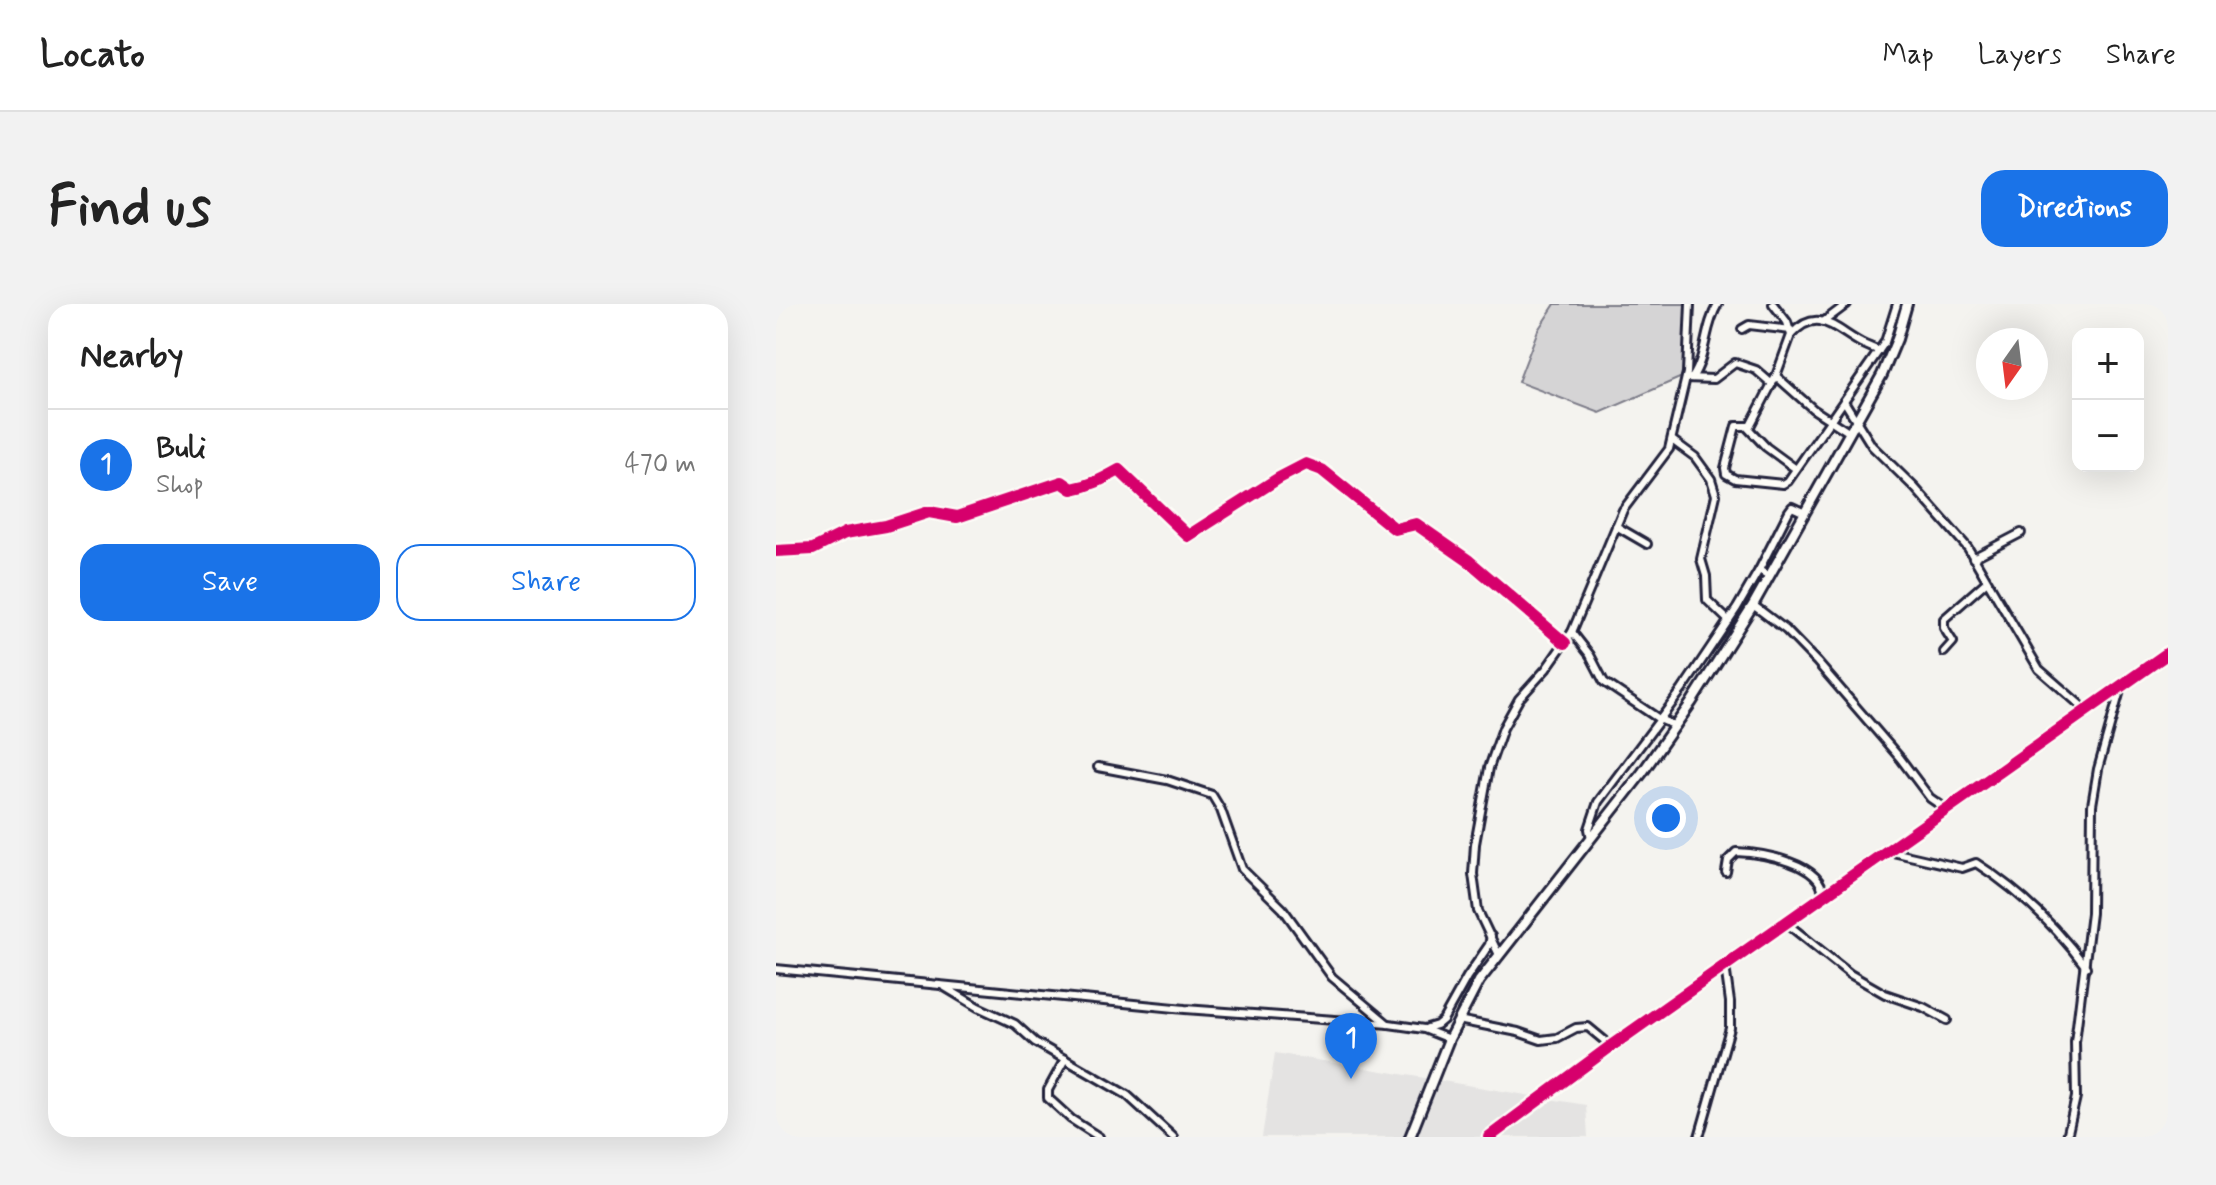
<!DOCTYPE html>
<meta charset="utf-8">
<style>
body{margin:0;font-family:Mynerve,sans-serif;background:#f2f2f2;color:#222}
.controls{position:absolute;right:24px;top:24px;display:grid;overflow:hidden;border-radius:16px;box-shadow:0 8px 32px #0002}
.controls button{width:72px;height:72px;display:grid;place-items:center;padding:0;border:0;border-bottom:2px solid #e0e0e0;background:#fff;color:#222;font:40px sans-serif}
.compass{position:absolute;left:1200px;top:24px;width:72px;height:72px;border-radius:50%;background:#fff;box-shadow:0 8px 32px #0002;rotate:194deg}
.you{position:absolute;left:890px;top:514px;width:28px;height:28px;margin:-20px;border:6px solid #fff;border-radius:50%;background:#1a73e8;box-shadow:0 0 0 12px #1a73e833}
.badge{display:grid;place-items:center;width:52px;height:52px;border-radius:50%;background:#1a73e8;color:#fff;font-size:26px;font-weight:700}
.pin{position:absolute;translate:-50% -66px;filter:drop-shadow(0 2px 4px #0008)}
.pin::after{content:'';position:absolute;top:42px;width:28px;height:24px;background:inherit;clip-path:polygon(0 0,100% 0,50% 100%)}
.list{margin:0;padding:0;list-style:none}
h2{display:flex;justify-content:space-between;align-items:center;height:104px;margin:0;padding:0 32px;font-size:34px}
h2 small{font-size:26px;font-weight:400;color:#767676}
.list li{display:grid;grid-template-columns:52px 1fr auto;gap:24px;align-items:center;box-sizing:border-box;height:112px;padding:0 32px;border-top:2px solid #e0e0e0}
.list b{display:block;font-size:30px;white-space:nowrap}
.list p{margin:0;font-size:26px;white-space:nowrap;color:#767676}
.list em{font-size:26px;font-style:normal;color:#767676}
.actions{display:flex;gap:16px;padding:24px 32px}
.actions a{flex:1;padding:18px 0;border:2px solid #1a73e8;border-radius:24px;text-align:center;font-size:28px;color:#1a73e8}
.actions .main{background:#1a73e8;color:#fff}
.map{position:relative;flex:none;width:1392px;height:833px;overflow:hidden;border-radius:24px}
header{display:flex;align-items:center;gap:48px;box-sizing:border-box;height:112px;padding:0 40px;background:#fff;border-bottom:2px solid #e0e0e0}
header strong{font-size:38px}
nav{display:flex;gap:44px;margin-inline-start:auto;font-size:28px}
.intro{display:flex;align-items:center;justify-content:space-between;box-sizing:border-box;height:192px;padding:0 48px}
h1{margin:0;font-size:56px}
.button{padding:20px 36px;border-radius:24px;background:#1a73e8;color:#fff;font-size:28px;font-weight:700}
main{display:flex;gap:48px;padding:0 48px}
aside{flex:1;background:#fff;border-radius:24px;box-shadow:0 8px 32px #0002}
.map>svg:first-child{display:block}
.built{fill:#e4e3e2}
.green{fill:#d5d4d5;stroke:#7c7b88;stroke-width:2}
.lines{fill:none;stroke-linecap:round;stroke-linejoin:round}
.minor-casing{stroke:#22223b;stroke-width:12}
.tertiary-casing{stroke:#22223b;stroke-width:13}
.secondary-casing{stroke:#22223b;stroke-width:14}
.minor{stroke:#fdfcf7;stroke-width:6}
.tertiary{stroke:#fdfcf7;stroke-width:7}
.secondary{stroke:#fdfcf7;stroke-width:8}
.cycleway-casing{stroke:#fdfcf7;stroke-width:17}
.cycleway{stroke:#d6006c;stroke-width:12}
</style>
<header>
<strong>Locato</strong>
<nav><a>Map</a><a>Layers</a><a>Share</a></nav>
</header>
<div class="intro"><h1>Find us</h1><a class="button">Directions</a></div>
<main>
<aside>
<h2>Nearby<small></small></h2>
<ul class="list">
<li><span class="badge">1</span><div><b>Buli</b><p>Shop</p></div><em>470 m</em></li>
</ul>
<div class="actions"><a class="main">Save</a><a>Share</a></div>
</aside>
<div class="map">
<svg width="1392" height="833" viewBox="0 0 1392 833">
<rect width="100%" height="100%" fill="#f4f3ef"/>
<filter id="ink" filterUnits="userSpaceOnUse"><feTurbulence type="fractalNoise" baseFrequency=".0125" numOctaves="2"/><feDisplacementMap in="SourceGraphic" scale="16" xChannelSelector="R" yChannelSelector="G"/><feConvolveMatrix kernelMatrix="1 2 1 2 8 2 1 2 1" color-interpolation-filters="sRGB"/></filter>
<g filter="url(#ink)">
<polygon class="built" points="499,749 810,801 812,833 486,833"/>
<polygon class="green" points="779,0 911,0 906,73 824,109 742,78 762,26"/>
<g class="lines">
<defs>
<g id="minor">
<polyline points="997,0 1011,18 1015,31 1000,72 974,122 960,122 949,164 950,170 959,175 1007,180 1012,177 1109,38 1121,0"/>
<polyline points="1047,18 1071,0"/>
<polyline points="966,25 973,21 1015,26"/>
<path d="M 1016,30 C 1042,2 1059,25 1085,39 C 1091,42 1097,44 1103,47"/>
<polyline points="1000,72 1037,105 1074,129"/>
<polyline points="910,74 938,75 959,59 980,66 996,80"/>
<path d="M 916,74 C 931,52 928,23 942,0"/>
<polyline points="1068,97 1096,142 1139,184 1192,244 1263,365 1310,406"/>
<polyline points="971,123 990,143 1020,165"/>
<polyline points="896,136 919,153 935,175 940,191 925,255 930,272 931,296 953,317"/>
<polyline points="840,222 871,240"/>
<path d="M 0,247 L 37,245 L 69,229 L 110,222 L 153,208 L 181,213 L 286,178 L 296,185 C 314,182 327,175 343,166 L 412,232 L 503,174 L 530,160 L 546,166 L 619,225 L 640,220 L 693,257 L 789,339"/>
<polyline points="1197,254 1245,229"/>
<polyline points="993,272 983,266 1013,207 1016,203 1029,209"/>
<polyline points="977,301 1010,326 1041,358 1124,454 1154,494 1170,505"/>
<polyline points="796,328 814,351 828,378 883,415 900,422"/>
<polyline points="1168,348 1177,338 1168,324 1168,315 1210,278"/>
<polyline points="322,463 391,476 436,491 445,506 466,565 507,605 556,673 612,720"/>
<polyline points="815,534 813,525 822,498 906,386 961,304 983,266"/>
<path d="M 1112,547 L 1186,564 L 1200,559 C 1244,587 1279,621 1310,663"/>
<path d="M 950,568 L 952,556 L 960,548 C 985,549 1048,559 1047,592"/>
<polyline points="1009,618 1074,670 1109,690 1147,703 1171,716"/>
<polyline points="722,649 702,607 697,570 699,540 713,464 727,424 743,395 770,365 796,328 847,206 893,145 911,69 914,0"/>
<polyline points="0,665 409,705 613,720 648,725 673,735"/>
<polyline points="167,682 202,703 239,720 259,738 351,791 397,833"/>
<polyline points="682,716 742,728 765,736 781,734 800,724 812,723 835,742"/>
<polyline points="651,724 661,721 667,716 691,673 713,641 715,632"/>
<polyline points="289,755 272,786 272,794 295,815 323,833"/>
<polyline points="923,833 954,724 954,698 949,662"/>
<polyline points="1291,833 1300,793 1299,738 1315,609 1316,501 1322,465 1345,383"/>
</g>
<polyline id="tertiary" points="713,833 835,742 1392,349"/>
<polyline id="secondary" points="634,833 673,735 703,677 866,469 915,399 977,301 1106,71 1121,35 1131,0"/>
</defs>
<use href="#minor" class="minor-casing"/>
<use href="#tertiary" class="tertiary-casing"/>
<use href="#secondary" class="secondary-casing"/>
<use href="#minor" class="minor"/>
<use href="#tertiary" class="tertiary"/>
<use href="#secondary" class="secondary"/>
<defs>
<g id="cycleway">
<path d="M 0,247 L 37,245 L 69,229 L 110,222 L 153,208 L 181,213 L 286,178 L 296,185 C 314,182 327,175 343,166 L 412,232 L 503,174 L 530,160 L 546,166 L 619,225 L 640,220 L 693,257 L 789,339"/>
<polyline points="713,833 835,742 1392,349"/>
</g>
</defs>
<use href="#cycleway" class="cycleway-casing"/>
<use href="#cycleway" class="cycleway"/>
</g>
</g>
</svg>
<div class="controls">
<button>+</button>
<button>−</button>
</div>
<svg class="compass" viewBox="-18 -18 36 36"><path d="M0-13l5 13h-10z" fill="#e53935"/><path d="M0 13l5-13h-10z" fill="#767676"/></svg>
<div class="you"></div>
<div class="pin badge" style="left:575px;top:775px">1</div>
</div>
</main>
